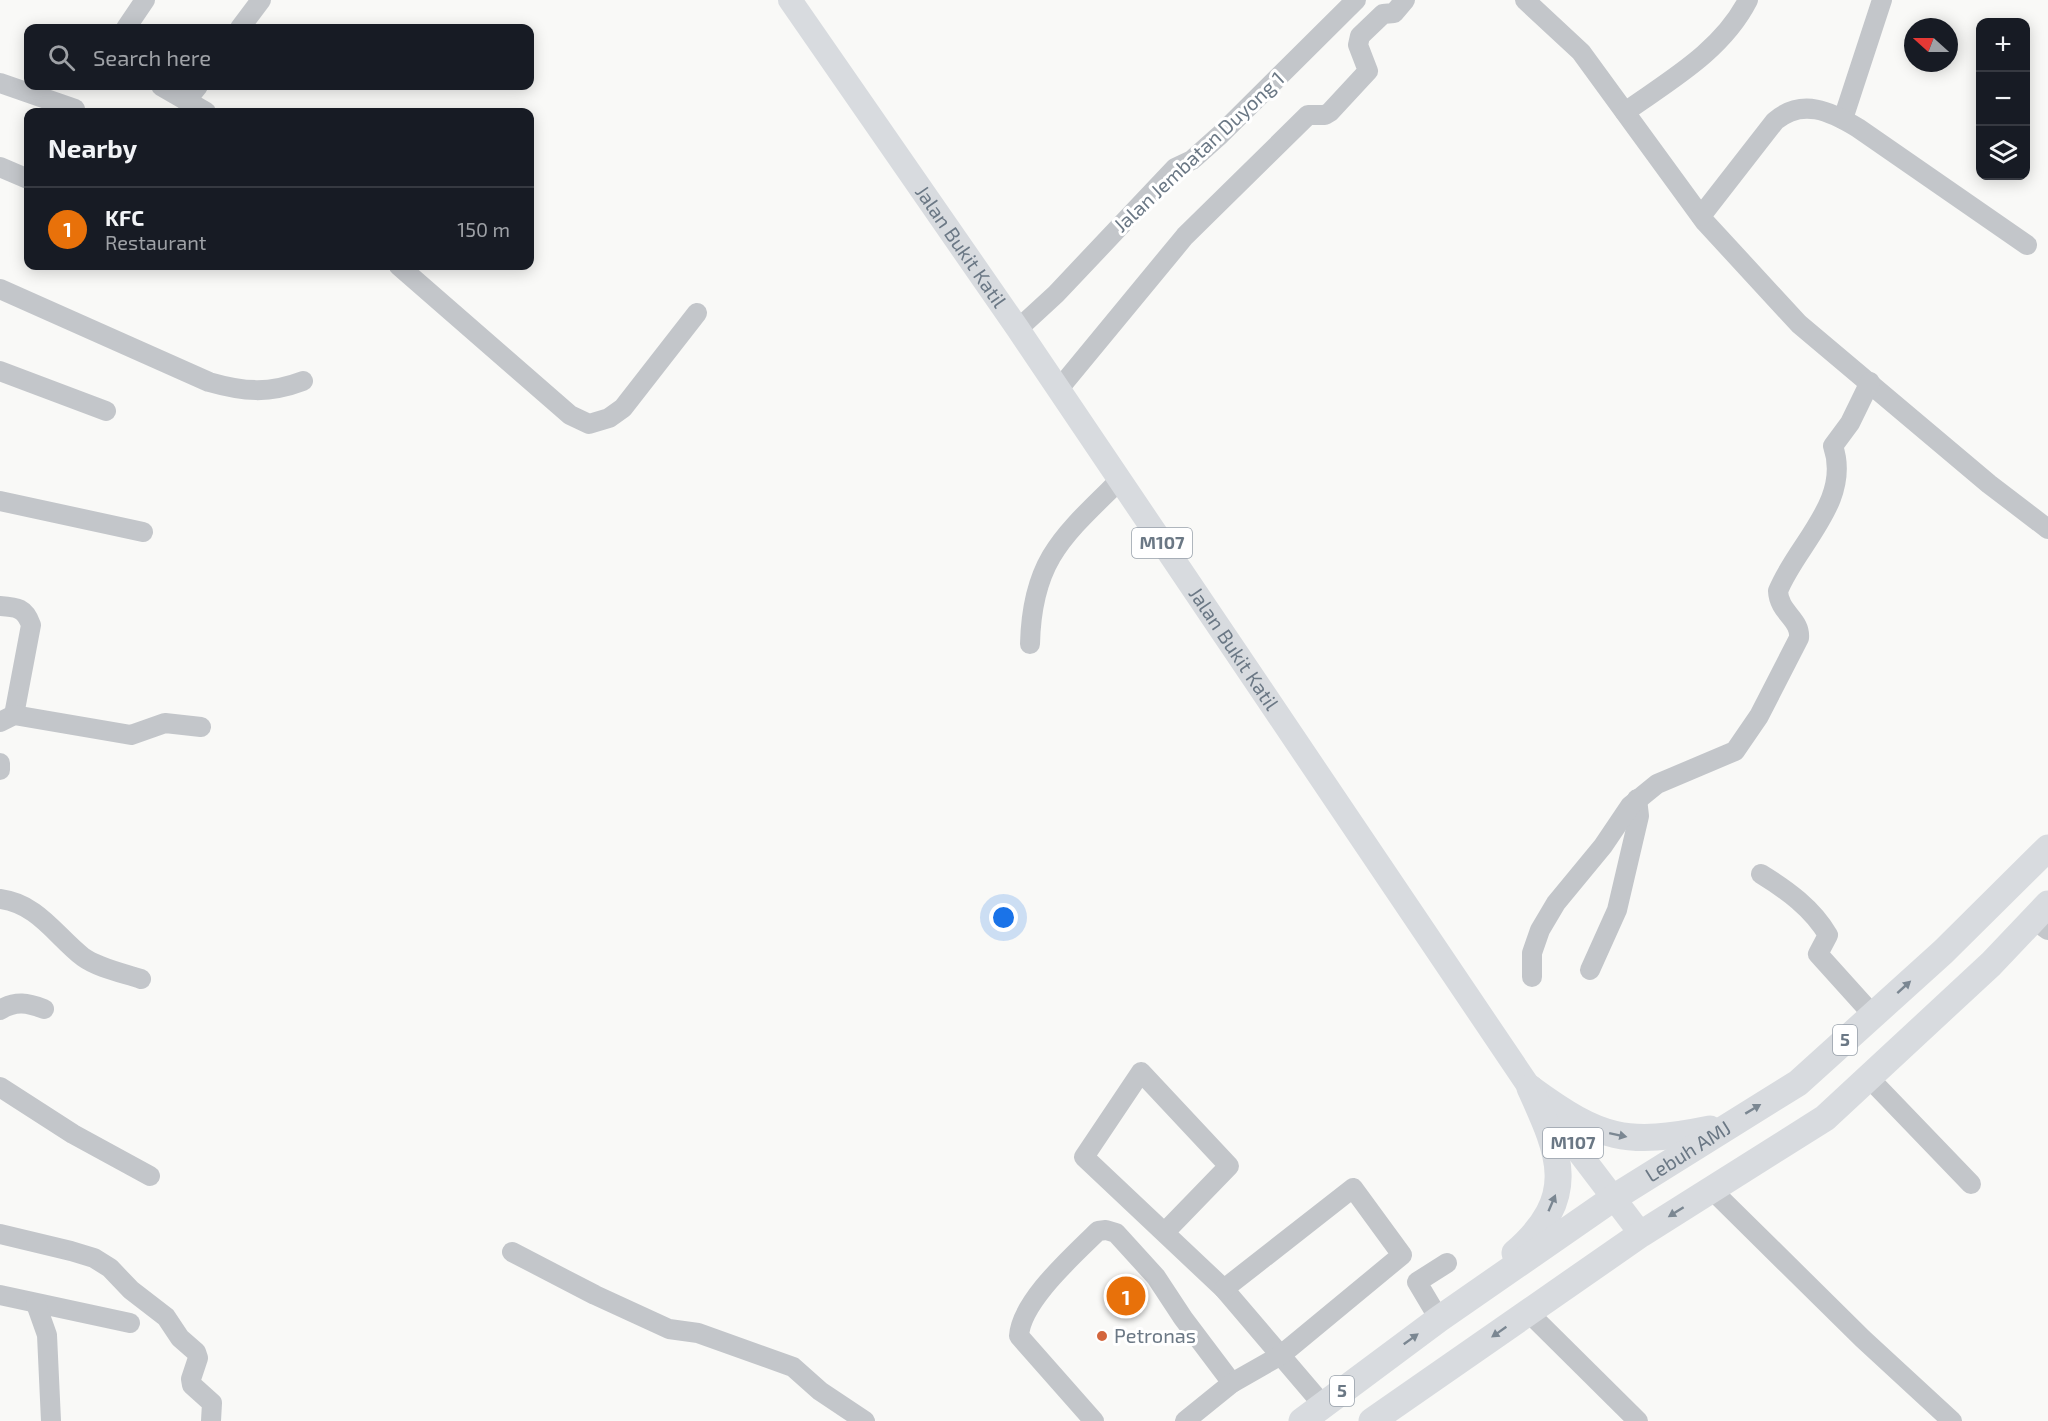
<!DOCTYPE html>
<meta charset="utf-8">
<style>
body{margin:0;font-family:"Exo 2",sans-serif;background:#242831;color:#f1f3f6}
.controls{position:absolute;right:18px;top:18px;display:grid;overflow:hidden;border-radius:12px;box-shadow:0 3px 15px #0003}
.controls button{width:54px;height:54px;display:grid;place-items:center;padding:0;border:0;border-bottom:2px solid #363941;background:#171b24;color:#f1f3f6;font:30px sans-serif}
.compass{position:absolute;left:1904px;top:18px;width:54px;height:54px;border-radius:50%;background:#171b24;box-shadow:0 3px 15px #0003;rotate:291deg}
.you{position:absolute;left:1004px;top:918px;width:21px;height:21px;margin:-15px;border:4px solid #fff;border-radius:50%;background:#1a73e8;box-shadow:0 0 0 9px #1a73e833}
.badge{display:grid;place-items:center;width:39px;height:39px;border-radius:50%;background:#0f766e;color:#fff;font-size:20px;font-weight:700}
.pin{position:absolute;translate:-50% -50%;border:3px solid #fff;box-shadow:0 2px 6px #0006}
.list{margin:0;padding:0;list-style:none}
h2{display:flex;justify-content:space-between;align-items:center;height:78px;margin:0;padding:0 24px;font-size:26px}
h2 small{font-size:20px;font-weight:400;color:#9ea1a6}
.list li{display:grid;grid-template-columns:39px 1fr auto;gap:18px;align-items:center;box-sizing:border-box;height:84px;padding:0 24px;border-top:2px solid #363941}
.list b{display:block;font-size:22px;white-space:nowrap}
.list p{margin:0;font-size:20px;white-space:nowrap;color:#9ea1a6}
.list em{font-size:20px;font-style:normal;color:#9ea1a6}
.icon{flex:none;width:33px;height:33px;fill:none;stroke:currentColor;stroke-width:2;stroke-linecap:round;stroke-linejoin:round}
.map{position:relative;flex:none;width:2048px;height:1421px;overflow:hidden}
.search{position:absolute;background:#171b24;box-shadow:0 3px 15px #0003;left:24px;top:24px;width:510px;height:66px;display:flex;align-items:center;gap:15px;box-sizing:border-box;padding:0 21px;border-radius:12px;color:#9ea1a6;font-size:22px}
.panel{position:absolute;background:#171b24;box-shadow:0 3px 15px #0003;left:24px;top:108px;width:510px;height:162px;border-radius:12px}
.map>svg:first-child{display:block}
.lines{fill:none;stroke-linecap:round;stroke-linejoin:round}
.minor{stroke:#c3c6ca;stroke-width:20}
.major{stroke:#d8dbdf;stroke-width:24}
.highway{stroke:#d8dbdf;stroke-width:27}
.oneway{fill:#7b8792}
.poi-dot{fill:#d3663d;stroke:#fff;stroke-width:2}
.labels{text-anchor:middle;stroke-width:6;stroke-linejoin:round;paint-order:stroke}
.shield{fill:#fff;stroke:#97a0aa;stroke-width:1.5}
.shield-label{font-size:18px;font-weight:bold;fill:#6b7885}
.street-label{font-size:20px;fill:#6b7885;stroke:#fff}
.poi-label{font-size:20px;fill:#6b7885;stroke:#fff;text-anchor:start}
</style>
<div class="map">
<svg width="2048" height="1421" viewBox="0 0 2048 1421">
<rect width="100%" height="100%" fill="#f9f9f7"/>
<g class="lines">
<g class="minor">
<polyline points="1525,0 1581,52 1705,222 1799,324 1989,484 2048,529"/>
<polyline points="126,28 145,0"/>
<polyline points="240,28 261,0"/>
<polyline points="0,83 75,109"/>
<polyline points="161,86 206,112"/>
<polyline points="186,101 198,86"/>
<path d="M 1625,112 C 1670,80 1722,51 1748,0"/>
<polyline points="1843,119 1882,0"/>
<polyline points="0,167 28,179"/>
<path d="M 1701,216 L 1775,121 C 1802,98 1830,111 1858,128 L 2027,245"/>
<polyline points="399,266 570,415 589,424 609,418 623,408 697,313"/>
<path d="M 0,289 L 209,382 C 244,392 269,394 303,381"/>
<polyline points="1018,329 1056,294 1175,168 1192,160 1220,135 1356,0"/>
<polyline points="0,371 106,411"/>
<polyline points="1058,390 1185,236 1308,115 1325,115 1330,112 1368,71 1358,45 1360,36 1383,14 1394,13 1405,0"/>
<polyline points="0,501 143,532"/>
<path d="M 0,606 C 17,607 25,608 31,625 L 14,715"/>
<path d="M 1030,644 C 1032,560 1063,536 1120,480"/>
<polyline points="0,722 14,715 131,735 165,723 201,727"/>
<polyline points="0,763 0,770"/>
<path d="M 1761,874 C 1787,890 1812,908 1828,935 L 1818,954 L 1873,1015"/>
<path d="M 0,899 C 38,904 55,935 83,957 C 98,968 123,973 141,979"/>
<polyline points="2035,921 2048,930"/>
<polyline points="1590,970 1617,910 1639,816 1637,799"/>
<path d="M 1532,977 L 1532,953 L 1540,930 L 1556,903 L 1603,846 L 1630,806 L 1657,784 L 1735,751 L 1759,716 L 1799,638 C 1801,619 1779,613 1778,591 C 1796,545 1852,501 1833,446 L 1850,423 L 1870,382"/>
<path d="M 0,1010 C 16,1000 28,1003 44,1009"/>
<polyline points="1869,1078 1971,1184"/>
<polyline points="0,1087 73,1134 150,1176"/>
<polyline points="1712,1190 1863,1339 1952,1421"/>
<polyline points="1165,1232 1229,1166 1141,1072 1084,1157 1224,1289 1323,1405"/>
<polyline points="0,1234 71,1251 94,1258 110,1268 131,1290 166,1317 180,1338 196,1352 198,1358 191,1379 192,1385 212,1403 211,1421"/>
<polyline points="512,1252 595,1295 669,1329 698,1333 793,1367 820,1391 865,1421"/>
<polyline points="0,1295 130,1323"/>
<polyline points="36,1304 47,1335 51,1421"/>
<polyline points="1528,1312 1638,1421"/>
<polyline points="1439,1319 1417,1282 1447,1263"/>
<path d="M 1094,1421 L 1019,1336 C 1021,1301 1074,1255 1098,1231 L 1106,1230 L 1116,1233 L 1156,1277 L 1183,1318 L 1232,1383"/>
<polyline points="1185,1421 1232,1383 1281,1355 1402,1255 1353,1188 1224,1289"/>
</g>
<path class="major" id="s1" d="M 790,0 L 1018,329 L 1530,1088 L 1641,1234"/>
<g class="highway">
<path d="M 1531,1089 C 1601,1140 1626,1146 1710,1129"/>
<path d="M 1515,1253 C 1579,1197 1561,1156 1530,1088"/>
<path id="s2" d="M 1302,1421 L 1439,1319 L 1615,1197 L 1798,1083 L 1943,952 L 2048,848"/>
<polyline points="1372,1421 1641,1234 1825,1118 1991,964 2048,904"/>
</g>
</g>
<defs><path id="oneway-solid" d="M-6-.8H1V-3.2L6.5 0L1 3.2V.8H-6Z" transform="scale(1.5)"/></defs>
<g class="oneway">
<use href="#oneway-solid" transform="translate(1904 987) rotate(-42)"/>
<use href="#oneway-solid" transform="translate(1753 1109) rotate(-31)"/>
<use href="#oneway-solid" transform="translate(1618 1135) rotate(12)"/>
<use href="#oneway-solid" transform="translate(1552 1203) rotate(-67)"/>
<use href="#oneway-solid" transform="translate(1676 1212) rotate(148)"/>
<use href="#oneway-solid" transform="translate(1499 1332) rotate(145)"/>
<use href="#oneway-solid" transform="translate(1411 1339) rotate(-36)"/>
</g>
<circle class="poi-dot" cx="1102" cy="1336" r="6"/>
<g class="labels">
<g class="shield">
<rect x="1132" y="528" width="60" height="30" rx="4.5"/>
<rect x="1833" y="1025" width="24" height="30" rx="4.5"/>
<rect x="1543" y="1128" width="60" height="30" rx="4.5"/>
<rect x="1330" y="1376" width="24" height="30" rx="4.5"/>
</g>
<g class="shield-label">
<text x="1162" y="549">M107</text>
<text x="1845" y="1046">5</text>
<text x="1573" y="1149">M107</text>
<text x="1342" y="1397">5</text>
</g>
<g class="street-label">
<text transform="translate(1199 152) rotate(-43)" y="7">Jalan Jembatan Duyong 1</text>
<text dy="7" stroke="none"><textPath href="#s1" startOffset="300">Jalan Bukit Katil</textPath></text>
<text dy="7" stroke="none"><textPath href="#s1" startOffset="786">Jalan Bukit Katil</textPath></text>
<text dy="7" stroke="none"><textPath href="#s2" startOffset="471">Lebuh AMJ</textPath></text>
</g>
<g class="poi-label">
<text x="1114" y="1343">Petronas</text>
</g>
</g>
</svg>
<div class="controls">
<button>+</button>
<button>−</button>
<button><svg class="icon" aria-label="layers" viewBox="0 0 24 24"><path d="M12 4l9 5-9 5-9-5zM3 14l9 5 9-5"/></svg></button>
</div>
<svg class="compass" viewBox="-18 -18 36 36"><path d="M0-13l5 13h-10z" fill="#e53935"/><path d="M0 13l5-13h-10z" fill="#9ea1a6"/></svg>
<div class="you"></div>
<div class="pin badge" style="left:1126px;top:1296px;background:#e8710a">1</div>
<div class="search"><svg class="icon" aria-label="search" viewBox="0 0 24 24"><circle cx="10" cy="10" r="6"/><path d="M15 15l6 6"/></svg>Search here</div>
<section class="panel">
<h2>Nearby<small></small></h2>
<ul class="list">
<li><span class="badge" style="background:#e8710a">1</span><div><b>KFC</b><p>Restaurant</p></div><em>150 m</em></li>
</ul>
</section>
</div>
